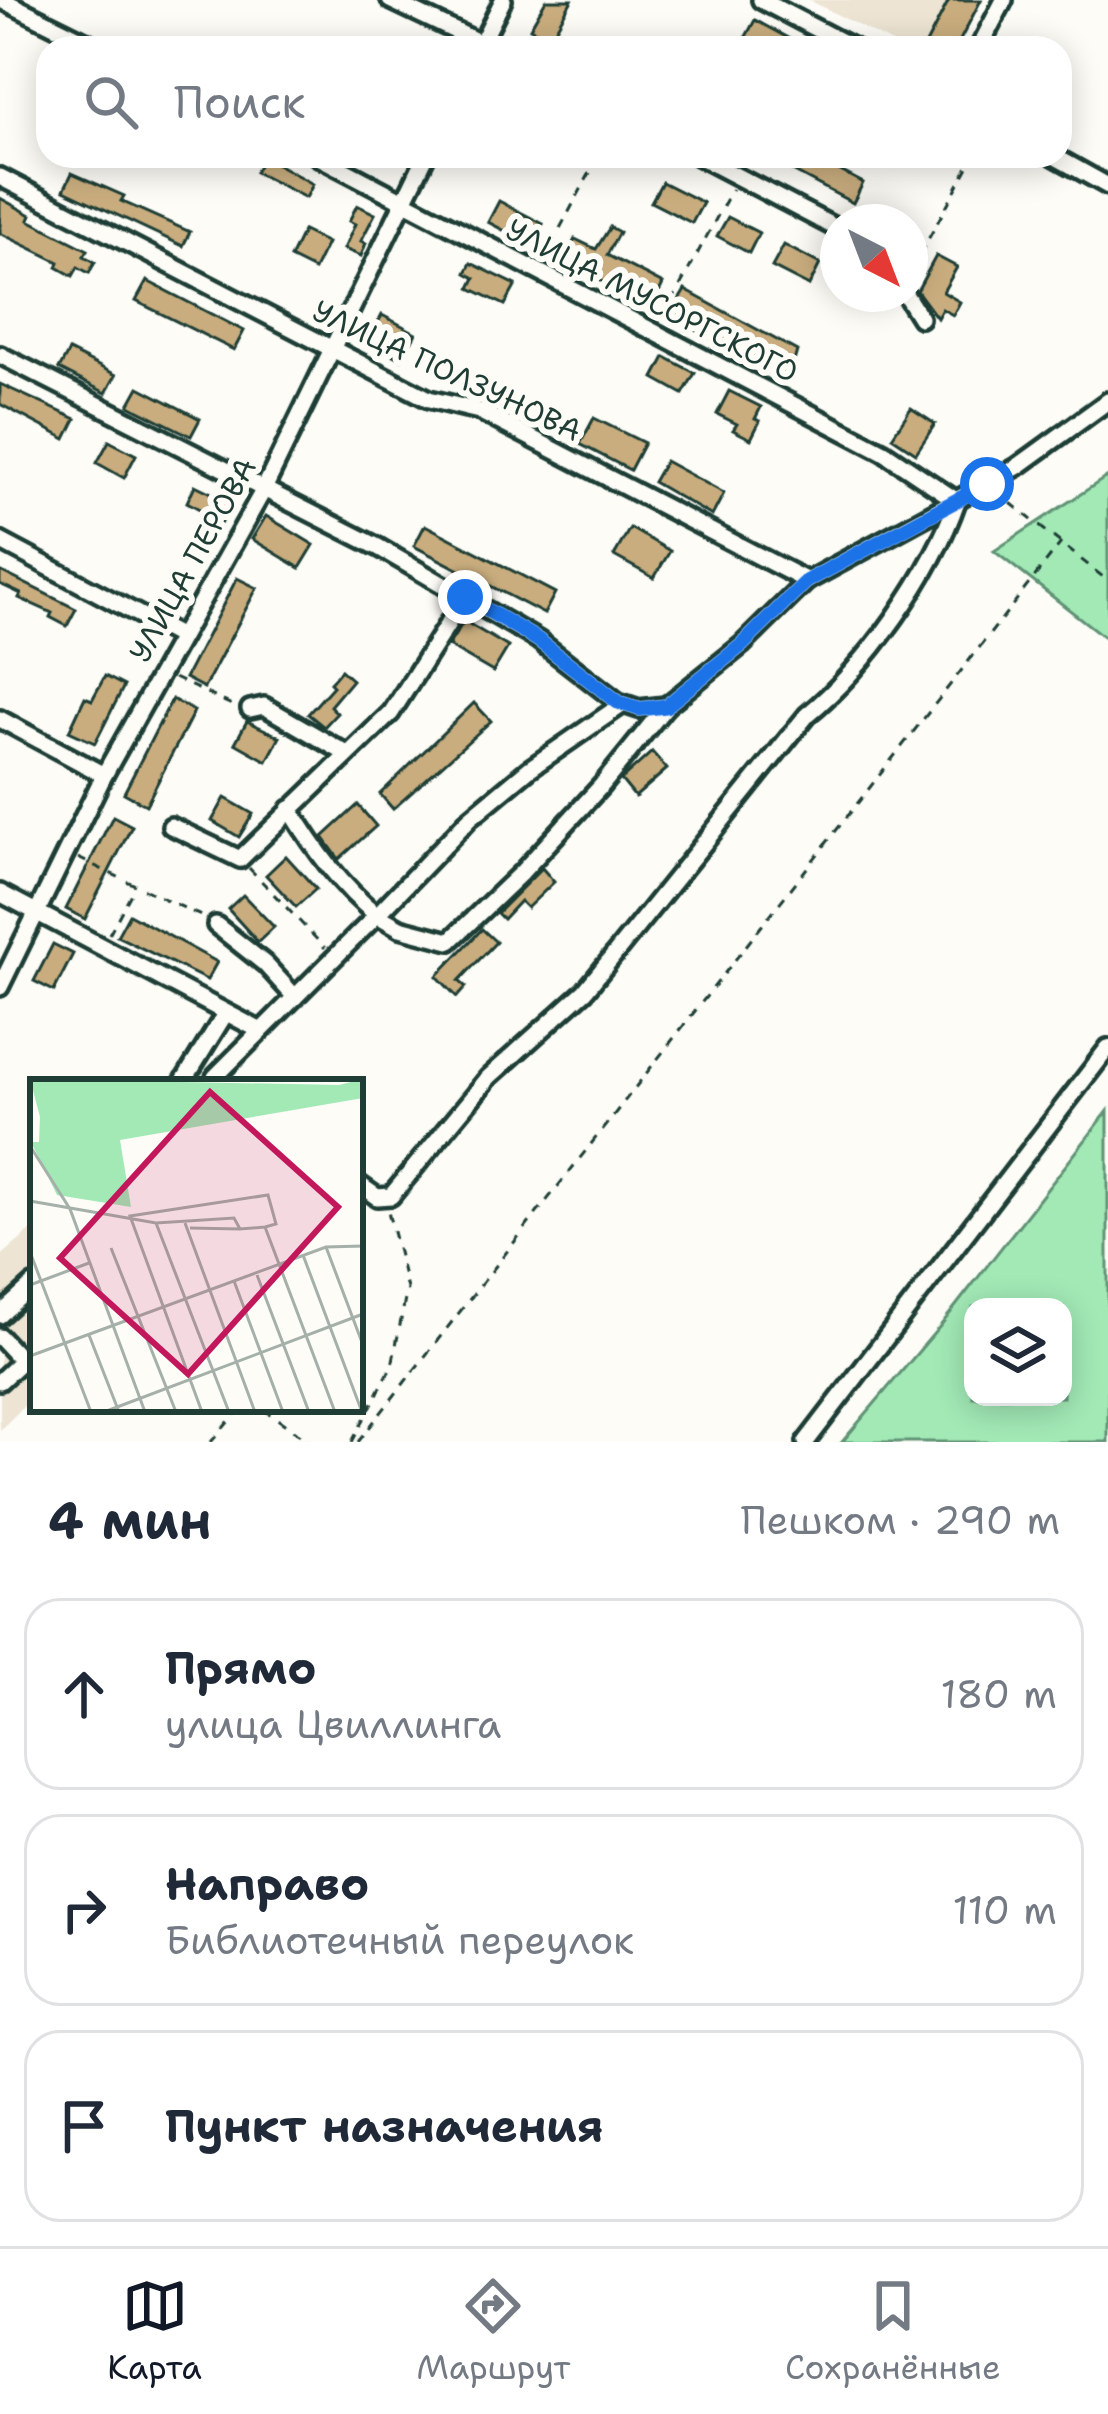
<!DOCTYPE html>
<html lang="ru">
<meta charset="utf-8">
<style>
body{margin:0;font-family:"Shantell Sans",sans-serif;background:#f6f6f7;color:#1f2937}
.controls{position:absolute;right:36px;bottom:36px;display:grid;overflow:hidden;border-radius:24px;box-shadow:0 6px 30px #0003}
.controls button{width:108px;height:108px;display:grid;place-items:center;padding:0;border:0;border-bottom:3px solid #e0e1e3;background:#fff;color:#1f2937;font:60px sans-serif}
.compass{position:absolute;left:820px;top:204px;width:108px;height:108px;border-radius:50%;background:#fff;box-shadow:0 6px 30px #0003;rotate:138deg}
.stop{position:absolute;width:36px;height:36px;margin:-27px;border:9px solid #1a73e8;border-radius:50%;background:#fff}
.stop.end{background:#1a73e8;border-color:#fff;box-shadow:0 3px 12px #0008}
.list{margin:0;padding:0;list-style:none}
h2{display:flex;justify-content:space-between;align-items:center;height:156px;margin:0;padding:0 48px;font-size:51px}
h2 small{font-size:39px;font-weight:400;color:#747a83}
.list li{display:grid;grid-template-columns:78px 1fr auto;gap:36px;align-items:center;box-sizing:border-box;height:192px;margin:0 24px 24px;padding:0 24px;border:3px solid #e0e1e3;border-radius:36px}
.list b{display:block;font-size:45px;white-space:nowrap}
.list p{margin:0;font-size:39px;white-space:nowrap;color:#747a83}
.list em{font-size:39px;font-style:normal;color:#747a83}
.icon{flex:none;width:66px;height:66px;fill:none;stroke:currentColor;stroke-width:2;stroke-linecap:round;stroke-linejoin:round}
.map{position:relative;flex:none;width:1108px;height:1442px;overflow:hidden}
.search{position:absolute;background:#fff;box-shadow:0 6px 30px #0003;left:36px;right:36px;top:36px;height:132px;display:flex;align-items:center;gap:30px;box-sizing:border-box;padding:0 42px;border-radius:36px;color:#747a83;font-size:45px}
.sheet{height:804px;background:#fff}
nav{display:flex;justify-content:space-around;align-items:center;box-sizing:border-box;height:168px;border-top:3px solid #e0e1e3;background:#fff;font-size:33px;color:#747a83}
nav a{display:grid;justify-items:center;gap:6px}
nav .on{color:#111827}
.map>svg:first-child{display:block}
.built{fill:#ede4d3}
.green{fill:#a2e9b6;stroke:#609375;stroke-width:3;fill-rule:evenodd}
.building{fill:#c9ad7e;stroke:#1f3d34;stroke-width:3}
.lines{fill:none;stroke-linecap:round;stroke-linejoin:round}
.minor-casing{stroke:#1f3d34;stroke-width:24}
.path{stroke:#1f3d34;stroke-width:3;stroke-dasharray:9 9;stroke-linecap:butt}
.minor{stroke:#fdfcf7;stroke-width:15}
.route{stroke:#1a73e8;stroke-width:15}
.labels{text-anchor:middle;stroke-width:12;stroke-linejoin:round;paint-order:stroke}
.street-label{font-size:30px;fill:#1f3d34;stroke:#fdfcf7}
.inset-road{fill:none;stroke:#a4b0a9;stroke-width:3}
.view{fill:#c2185b;fill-opacity:0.15;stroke:#c2185b;stroke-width:6}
.inset-edge{fill:none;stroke:#1f3d34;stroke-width:6}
</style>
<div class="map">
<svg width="1108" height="1442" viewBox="0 0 1108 1442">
<rect width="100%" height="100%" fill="#fdfcf7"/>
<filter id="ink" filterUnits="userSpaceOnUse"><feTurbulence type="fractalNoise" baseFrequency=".00833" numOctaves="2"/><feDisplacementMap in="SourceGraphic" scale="24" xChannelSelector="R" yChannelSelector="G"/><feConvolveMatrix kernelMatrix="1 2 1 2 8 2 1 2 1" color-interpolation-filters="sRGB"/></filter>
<g filter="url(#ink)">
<g class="built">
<polygon points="809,0 981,0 956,48 902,48"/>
<polygon points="33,1229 33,1397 0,1430 0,1257"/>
</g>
<g class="green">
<polygon points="1108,476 1108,640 994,551"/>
<path d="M 1108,1111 L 1108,1442 L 842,1442 L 941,1325 ZM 973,1307 L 1063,1307 L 1063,1397 L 973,1397 Z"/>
</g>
<g class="building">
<polygon points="546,0 572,0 550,39 530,28"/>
<polygon points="949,0 981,0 956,48 924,48"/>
<polygon points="755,20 806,48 760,48 744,40"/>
<polygon points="764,156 812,156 863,183 853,203"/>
<polygon points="264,157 313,184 306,198 255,172"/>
<polygon points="72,173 124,196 121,201 190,232 183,246 64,190"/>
<polygon points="662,182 703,203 692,223 651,202"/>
<polygon points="0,198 31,215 29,220 88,250 84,256 95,262 89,273 78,267 73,276 57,267 59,262 0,233"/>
<polygon points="499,201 543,224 532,245 488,222"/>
<polygon points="357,205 375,214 361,241 366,243 361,256 344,249 355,224 349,221"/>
<polygon points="728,217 759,233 749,253 717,236"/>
<polygon points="610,227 619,232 607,255 663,284 652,307 564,262 575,239 596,249"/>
<polygon points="303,231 327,243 314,270 290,258"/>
<polygon points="784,245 820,264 809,286 772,267"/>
<polygon points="936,256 957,267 943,292 960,302 953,315 942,309 937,318 917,291"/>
<polygon points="471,263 516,285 505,305 470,288 475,278 466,273"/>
<polygon points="147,281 244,331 234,350 136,301"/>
<polygon points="685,290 797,351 791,372 788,370 782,380 670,315"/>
<polygon points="382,315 416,333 402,359 368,342"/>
<polygon points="69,351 116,375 106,393 59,369"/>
<polygon points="665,357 695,373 683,394 654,378"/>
<polygon points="0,384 76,419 66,439 0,404"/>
<polygon points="139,387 200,419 191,436 129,405"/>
<polygon points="729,391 761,407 755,419 760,421 751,439 733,430 737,424 717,414"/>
<polygon points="911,408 935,424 916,453 892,437"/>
<polygon points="594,418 644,443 630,470 580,444"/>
<polygon points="109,441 136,455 124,478 97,463"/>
<polygon points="665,461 724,493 712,516 653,482"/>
<polygon points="195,485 232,503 219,526 204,518 207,513 187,502"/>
<polygon points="266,516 314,545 300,568 252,539"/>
<polygon points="425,525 555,593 544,614 414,546"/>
<polygon points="630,528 670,551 654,578 614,556"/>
<polygon points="0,571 76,609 67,626 50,617 52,613 19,598 21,594 0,584"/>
<polygon points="237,578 257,588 204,688 185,678"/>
<polygon points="464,621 508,647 493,672 448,646"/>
<polygon points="341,670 352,680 330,706 337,713 324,727 308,714 333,686 330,683"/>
<polygon points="105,676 124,686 95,743 69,731 85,697 92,700"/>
<polygon points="172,699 194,711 146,805 124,793"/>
<polygon points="474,703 491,721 393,809 380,794"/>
<polygon points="247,721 280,737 267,761 235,743"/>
<polygon points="652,752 667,769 635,797 621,780"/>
<polygon points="225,798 253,814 239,837 212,821"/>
<polygon points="358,805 376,826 339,859 323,837"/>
<polygon points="113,816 132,826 85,919 66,909"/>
<polygon points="286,856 316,889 296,907 266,875"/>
<polygon points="542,868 554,882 527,908 520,901 503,919 497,913"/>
<polygon points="243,895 274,927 258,942 228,909"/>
<polygon points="129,914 217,962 207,980 117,936"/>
<polygon points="482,929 496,942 459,981 466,987 457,997 437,976"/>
<polygon points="53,944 73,954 54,991 34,981"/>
</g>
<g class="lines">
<defs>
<g id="minor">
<polyline points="2,0 99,48"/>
<polyline points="390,0 491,48"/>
<polyline points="761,0 853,48"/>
<polyline points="479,48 503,0"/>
<polyline points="979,48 1004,0"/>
<path d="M 317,156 L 884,452 L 957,501 C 932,574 867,666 807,715 L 585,991 L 489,1077 L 391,1196 L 377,1197 L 360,1185"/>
<polyline points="698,156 838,229"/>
<polyline points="1054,156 1108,186"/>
<polyline points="0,177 429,399 479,411 807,581"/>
<polyline points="910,268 910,271"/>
<polyline points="905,294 920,318"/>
<polyline points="0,355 378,547 538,640 618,702 639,709 666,706"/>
<polyline points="0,541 181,637"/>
<polyline points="250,709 264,706 347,754"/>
<polyline points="0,719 104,775"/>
<path d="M 290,809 C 314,848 341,887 377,915 L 470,818 L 529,769 L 623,704"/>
<polyline points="171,826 240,859 391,713 465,597"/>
<polyline points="0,893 261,1031"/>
<polyline points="216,925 265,964 295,997"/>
<polyline points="0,987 104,775 264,489 426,156"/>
<polyline points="183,1082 225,1014"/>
<polyline points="219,1082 215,1077 377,915 400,928 450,941 521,873 602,785 666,706 742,645 807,581 1017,467 1108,401"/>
<polyline points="0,1315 33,1285"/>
<polyline points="0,1337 22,1361"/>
<polyline points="0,1381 33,1350"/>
<polyline points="806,1442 1108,1048"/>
</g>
</defs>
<use href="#minor" class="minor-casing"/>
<g class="path">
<polyline points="920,254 974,156"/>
<polyline points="543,260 599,156"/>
<polyline points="663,318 732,189"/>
<polyline points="997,492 1108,581"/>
<polyline points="174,678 236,707"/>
<polyline points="78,858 205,918"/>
<polyline points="249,868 325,948"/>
<polyline points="109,934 133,890"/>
<polyline points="263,1409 310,1442"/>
<polyline points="211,1442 237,1412 249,1409"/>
<polyline points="352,1442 392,1366 407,1289 388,1211"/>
<polyline points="358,1442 1061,543"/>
</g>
<use href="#minor" class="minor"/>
</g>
</g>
<g class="lines" filter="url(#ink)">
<polyline class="route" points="465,597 538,640 618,702 639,709 666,706 742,645 807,581 987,484"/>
</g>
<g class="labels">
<g class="street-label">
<text transform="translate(652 301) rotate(27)" y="10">УЛИЦА МУСОРГСКОГО</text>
<text transform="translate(447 371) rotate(25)" y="10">УЛИЦА ПОЛЗУНОВА</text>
<text transform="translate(193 560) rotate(-61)" y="10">УЛИЦА ПЕРОВА</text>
</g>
</g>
<g transform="translate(30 1079)">
<rect width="333" height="333" fill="#fdfcf7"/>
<path d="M 0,0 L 309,6 L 333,0 L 333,19 L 90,61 L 101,128 L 27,116 L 1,63 L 9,63 L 10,38 Z" fill="#a2e9b6"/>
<path class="inset-road" d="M 0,67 L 40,130 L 115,333M 0,122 L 126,144 L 204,139 L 210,150 L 235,148M 126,144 L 199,333M 155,144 L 225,333M 235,148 L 305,333M 160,149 L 210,150M 296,168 L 333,266M 81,169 L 146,333M 0,173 L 61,333M 273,176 L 332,333M 227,196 L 279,333M 204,202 L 253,333M 0,206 L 59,184M 59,256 L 89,333M 0,277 L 296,168 L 333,167M 74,333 L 333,235M 172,333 L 100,137 L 238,116 L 246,145 L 235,148"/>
<path class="view" d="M 180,13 L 308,128 L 158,295 L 30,179 Z"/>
<rect width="333" height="333" class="inset-edge"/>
</g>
</svg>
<div class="controls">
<button><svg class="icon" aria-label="layers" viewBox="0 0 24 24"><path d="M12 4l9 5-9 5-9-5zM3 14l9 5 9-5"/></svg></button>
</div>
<svg class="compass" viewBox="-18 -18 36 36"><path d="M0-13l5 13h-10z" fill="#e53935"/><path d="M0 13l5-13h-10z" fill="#747a83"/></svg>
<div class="stop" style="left:987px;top:484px"></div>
<div class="stop end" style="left:465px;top:597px"></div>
<div class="search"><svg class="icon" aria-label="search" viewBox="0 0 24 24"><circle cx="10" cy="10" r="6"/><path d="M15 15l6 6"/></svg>Поиск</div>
</div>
<section class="sheet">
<h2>4 мин<small>Пешком · 290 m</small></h2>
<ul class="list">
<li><svg class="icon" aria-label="ahead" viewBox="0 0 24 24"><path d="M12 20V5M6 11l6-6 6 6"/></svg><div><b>Прямо</b><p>улица Цвиллинга</p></div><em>180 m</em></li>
<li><svg class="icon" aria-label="right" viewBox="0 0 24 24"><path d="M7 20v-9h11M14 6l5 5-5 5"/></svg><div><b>Направо</b><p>Библиотечный переулок</p></div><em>110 m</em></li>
<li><svg class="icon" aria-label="arrive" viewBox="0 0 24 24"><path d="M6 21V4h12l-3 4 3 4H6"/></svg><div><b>Пункт назначения</b></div></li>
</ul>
</section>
<nav>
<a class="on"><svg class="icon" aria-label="map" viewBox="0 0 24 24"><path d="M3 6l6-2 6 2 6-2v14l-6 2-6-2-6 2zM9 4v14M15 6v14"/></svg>Карта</a>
<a><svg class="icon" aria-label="directions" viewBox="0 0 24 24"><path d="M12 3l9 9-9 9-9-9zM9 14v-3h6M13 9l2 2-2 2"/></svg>Маршрут</a>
<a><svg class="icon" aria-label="saved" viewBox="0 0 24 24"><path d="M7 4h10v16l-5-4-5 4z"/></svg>Сохранённые</a>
</nav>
